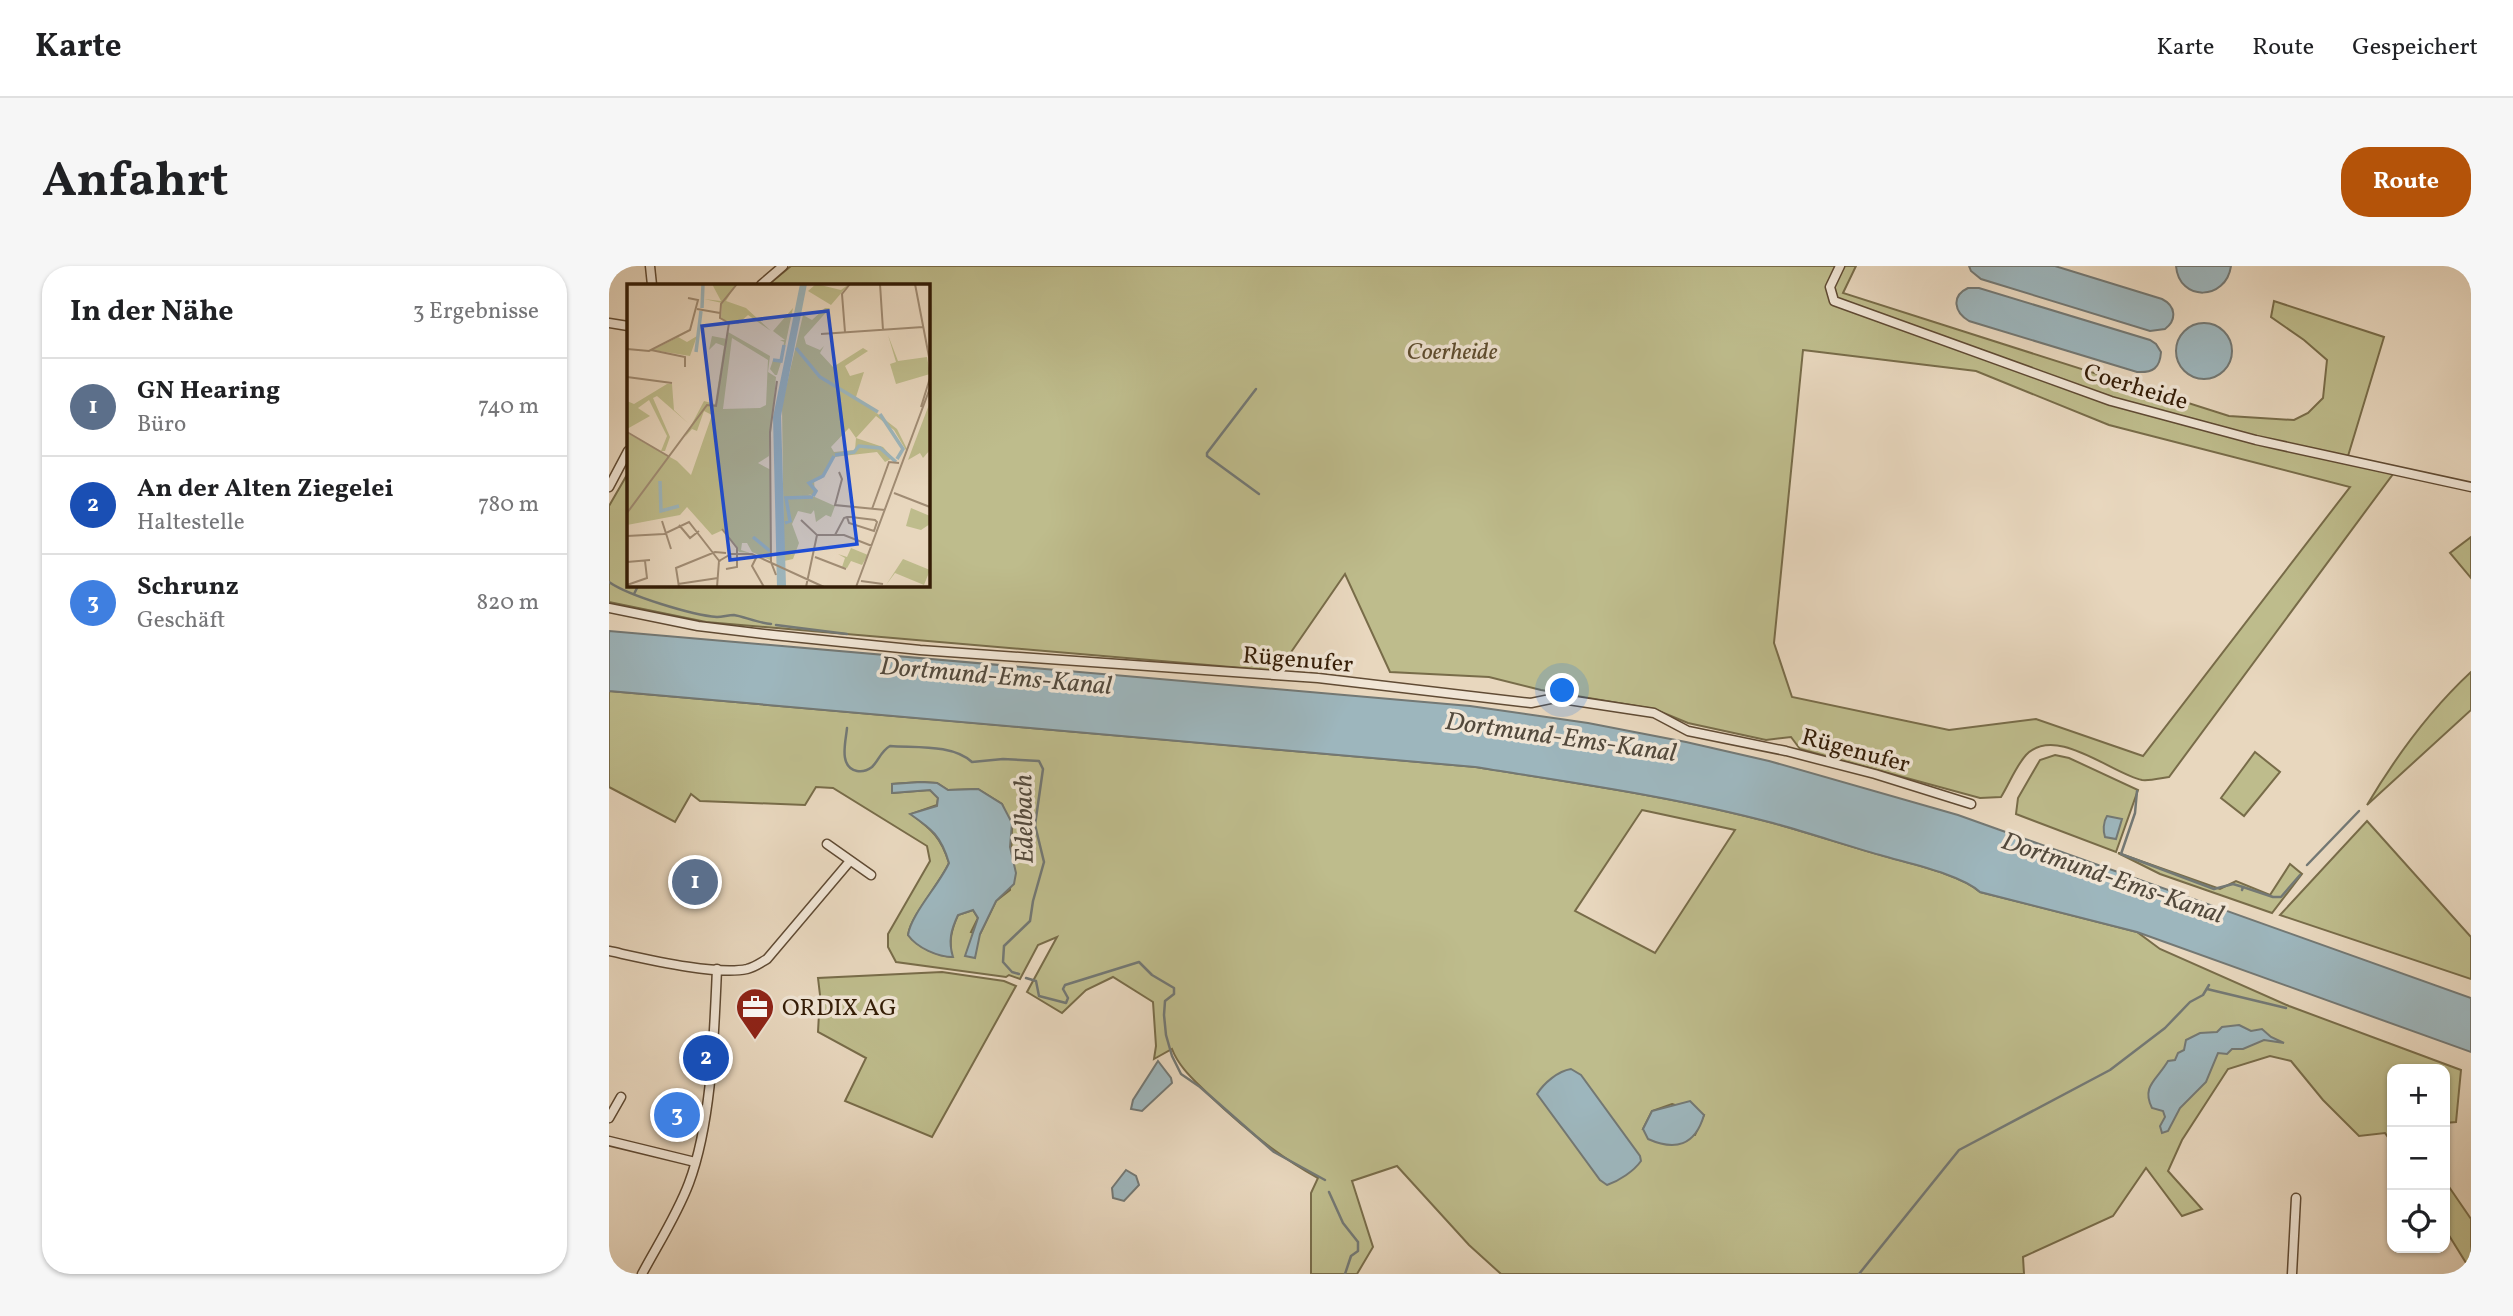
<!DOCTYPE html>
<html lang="de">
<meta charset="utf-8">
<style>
body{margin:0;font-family:Vollkorn,serif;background:#f6f6f6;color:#202124}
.controls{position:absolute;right:21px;bottom:21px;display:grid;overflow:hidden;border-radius:14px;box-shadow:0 2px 5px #0004}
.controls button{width:63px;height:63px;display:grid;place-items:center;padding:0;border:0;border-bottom:2px solid #e0e0e0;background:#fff;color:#202124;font:35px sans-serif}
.you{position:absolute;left:954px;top:425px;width:24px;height:24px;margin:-18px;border:5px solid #fff;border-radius:50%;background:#1a73e8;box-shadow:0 0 0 10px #1a73e833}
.badge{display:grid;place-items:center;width:46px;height:46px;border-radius:50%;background:#b45309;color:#fff;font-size:23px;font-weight:700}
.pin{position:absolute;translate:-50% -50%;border:4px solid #fff;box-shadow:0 2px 7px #0006}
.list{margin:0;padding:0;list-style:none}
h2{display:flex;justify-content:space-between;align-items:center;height:91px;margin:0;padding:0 28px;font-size:30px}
h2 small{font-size:23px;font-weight:400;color:#757577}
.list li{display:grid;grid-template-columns:46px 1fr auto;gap:21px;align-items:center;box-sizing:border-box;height:98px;padding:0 28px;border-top:2px solid #e0e0e0}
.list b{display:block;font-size:26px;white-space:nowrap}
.list p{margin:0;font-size:23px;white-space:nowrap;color:#757577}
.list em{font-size:23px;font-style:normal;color:#757577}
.icon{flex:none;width:38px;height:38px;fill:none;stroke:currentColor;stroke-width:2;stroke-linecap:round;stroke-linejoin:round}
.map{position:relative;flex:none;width:1862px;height:1008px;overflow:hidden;border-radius:28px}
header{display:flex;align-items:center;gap:42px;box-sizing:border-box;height:98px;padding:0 35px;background:#fff;border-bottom:2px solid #e0e0e0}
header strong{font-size:33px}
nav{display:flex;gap:38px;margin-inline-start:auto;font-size:24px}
.intro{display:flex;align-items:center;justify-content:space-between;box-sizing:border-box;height:168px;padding:0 42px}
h1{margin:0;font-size:49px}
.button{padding:18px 32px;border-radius:28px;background:#b45309;color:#fff;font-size:24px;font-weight:700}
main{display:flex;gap:42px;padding:0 42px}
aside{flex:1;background:#fff;border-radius:28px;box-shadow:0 2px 5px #0004}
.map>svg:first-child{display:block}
.green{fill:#bebc8c;stroke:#786c49;stroke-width:2;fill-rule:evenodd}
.water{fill:#9db6bd;stroke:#737874;stroke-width:2}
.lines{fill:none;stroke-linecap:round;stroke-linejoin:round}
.stream{stroke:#737874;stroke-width:2.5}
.minor-casing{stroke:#604b34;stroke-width:11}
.minor{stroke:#f0e5d5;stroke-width:8}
.labels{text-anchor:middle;stroke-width:7;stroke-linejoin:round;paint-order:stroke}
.park-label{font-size:24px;font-style:italic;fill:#5d4c2e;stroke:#f0e5d5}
.street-label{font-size:24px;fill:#331c06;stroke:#f0e5d5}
.poi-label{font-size:24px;fill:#331c06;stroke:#f0e5d5;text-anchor:start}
.water-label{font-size:26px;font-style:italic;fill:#534a3d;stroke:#f0e5d5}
.inset-river{fill:none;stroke:#9db6bd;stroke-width:3.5}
.inset-road{fill:none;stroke:#a08c74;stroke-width:2}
.view{fill:#1d4ed8;fill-opacity:0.15;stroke:#1d4ed8;stroke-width:3.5}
.inset-edge{fill:none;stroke:#331c06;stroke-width:3.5}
</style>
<header>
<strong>Karte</strong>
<nav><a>Karte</a><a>Route</a><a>Gespeichert</a></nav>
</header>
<div class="intro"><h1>Anfahrt</h1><a class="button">Route</a></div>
<main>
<aside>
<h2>In der Nähe<small>3 Ergebnisse</small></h2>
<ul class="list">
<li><span class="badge" style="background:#5c6f8a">1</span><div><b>GN Hearing</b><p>Büro</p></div><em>740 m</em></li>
<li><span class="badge" style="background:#1a4fb4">2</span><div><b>An der Alten Ziegelei</b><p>Haltestelle</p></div><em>780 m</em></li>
<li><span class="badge" style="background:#3f7fe0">3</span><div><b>Schrunz</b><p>Geschäft</p></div><em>820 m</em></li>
</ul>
</aside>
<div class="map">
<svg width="1862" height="1008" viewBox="0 0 1862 1008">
<rect width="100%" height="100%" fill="#e8d7be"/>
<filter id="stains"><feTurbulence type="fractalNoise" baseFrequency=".00286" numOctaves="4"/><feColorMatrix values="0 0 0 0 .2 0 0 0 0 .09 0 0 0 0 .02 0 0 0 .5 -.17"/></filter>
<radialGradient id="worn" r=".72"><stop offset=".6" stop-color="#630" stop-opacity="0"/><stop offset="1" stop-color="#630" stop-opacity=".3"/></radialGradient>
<g class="green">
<path d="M 182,0 L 1247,0 L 1234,27 L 1620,150 L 1685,154 L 1699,147 L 1714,132 L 1718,94 L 1695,74 L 1662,51 L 1665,35 L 1775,71 L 1739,190 L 1787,204 L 1560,511 C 1552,512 1541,515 1533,514 C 1503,508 1447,458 1417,489 C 1407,500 1400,518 1392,531 L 1371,532 L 1191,483 L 1182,471 L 1157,474 L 1079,457 L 1045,443 L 932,424 L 880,411 L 781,406 L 736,308 L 669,405 L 97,356 L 0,336 L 0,240 L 19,207 L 19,318 L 318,318 L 318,19 L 159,19 ZM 1194,84 L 1367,105 L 1500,159 L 1741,221 L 1534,490 L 1427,453 L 1340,464 L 1183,431 L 1165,377 Z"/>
<polygon points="1862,271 1862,312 1841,287"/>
<path d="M 1862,406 L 1862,444 L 1758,539 C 1786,492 1821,444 1862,406 Z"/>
<path d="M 0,425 L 867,501 C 966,517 1067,531 1164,557 C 1200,567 1236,579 1272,589 C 1298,597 1351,608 1371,626 L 1528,666 L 1551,683 L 1680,740 L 1852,804 L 1847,856 L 1836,857 L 1836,803 L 1783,803 L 1783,877 L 1776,867 L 1750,870 L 1714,834 L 1682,795 L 1661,790 L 1619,803 L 1573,874 L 1559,905 L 1593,943 L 1573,950 L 1537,902 L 1504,950 L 1414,991 L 1415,1008 L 892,1008 L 860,979 L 788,900 L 743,915 L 764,981 L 748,1008 L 702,1008 L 702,927 L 709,912 C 667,889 631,859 597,826 C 584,813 570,801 563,783 L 545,793 L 547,780 L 544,736 L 504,711 L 477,724 L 453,747 L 418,726 L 448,671 L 429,679 L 411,713 L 400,709 L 397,711 L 287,696 L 279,681 L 279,668 L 321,595 L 318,580 L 224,522 L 207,521 L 196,539 L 91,535 L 82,528 L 66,556 L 0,521 ZM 312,516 L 328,517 L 339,524 L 369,523 L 393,538 L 403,563 L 401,624 L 387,635 L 371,668 L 362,666 L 369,652 L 364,644 L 349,649 C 342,664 340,675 343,691 C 329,690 308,681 299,669 C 302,649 330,619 340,597 C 332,571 323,564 302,548 L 328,539 L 329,532 L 321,524 L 284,527 L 283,518 ZM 1033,544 L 1126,564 L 1046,687 L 966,645 ZM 1063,838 L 1095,849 L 1086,869 L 1034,863 L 1043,845 Z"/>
<polygon points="1646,486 1671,506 1635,550 1612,532"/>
<polygon points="1446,489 1460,492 1529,524 1507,586 1407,548 1409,532 1431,494"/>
<polygon points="1758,555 1862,671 1862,713 1671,649"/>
<polygon points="1509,587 1611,623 1627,615 1661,629 1681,598 1693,608 1663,647 1551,608"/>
<polygon points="333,706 395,715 407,720 323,871 236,835 257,792 209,766 211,729 209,712"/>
<polygon points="1836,915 1862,953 1862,1005 1836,963"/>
</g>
<g class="water">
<path d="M 1360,0 L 1446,0 L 1553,33 C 1567,40 1568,54 1556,63 L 1541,65 L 1372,13 L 1362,5 Z"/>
<path d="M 1567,0 L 1622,0 C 1617,35 1570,36 1567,0 Z"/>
<path d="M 1359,22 L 1370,22 L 1541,74 L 1547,78 L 1552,86 C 1551,102 1544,107 1528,106 L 1360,55 C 1345,46 1342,30 1359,22 Z"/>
<circle cx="1595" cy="85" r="28"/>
<path d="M 0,365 L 861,440 L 979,457 L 1077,476 L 1160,495 L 1349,549 L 1862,732 L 1862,786 L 1528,666 L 1371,626 C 1352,608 1297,597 1271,589 C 1236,579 1200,567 1164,557 C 1067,531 966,517 866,501 L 0,425 Z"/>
<path d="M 312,516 L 328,517 L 339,524 L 369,523 L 393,538 L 403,557 L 401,581 L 407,607 L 405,618 L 387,635 L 371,668 L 366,692 L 356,690 L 369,652 L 364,644 L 349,649 C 342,664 339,675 344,691 C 329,691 308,682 299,669 C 302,648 330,619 340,597 C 332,570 323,563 301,548 L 328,540 L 329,532 L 321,524 L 283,527 L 283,518 Z"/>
<path d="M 1498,550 L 1513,553 L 1507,573 L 1496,571 C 1494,565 1494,556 1498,550 Z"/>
<path d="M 1630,759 L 1642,765 L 1653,763 L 1662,771 L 1675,777 L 1655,774 L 1634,783 L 1623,783 L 1618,788 L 1609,787 L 1597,816 L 1571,842 L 1559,865 L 1553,867 L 1551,860 L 1556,851 L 1554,845 L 1543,842 C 1532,820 1548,814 1559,795 L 1566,794 L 1569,787 L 1575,784 L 1577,774 L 1591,767 L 1608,766 L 1613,761 Z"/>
<polygon points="549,795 562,812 563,817 533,845 522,843 524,834"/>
<path d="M 962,803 L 972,809 L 1031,890 L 1032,895 C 1025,905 1010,915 998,919 L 991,914 L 928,828 C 935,817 949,805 962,803 Z"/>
<path d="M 1081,835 L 1095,849 C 1086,880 1066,885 1039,873 L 1034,863 L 1043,845 Z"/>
<polygon points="517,904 527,910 530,919 515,935 504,932 503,922"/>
</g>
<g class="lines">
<g class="stream">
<polyline points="647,123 598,187 598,190 650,228"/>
<path d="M 0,316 C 20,330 83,349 108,351 C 114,351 119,349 125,349 C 133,350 150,357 162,358"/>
<polyline points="25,328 30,318"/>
<polyline points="167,359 238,368"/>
<path d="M 238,462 C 237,475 229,501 248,505 C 253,506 259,504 263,501 C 270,494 272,485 281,480 C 307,482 343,478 363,496 L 394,493 L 430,495 L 434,503 L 426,559 L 435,596 L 424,635 L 421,655 L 395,680 L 394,696 L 403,706 L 410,708"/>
<polyline points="1528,525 1526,547 1512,588 1605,623 1624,618 1634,621 1633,624"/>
<polyline points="1698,599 1750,545"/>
<polyline points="1634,621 1664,631 1672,631 1691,609"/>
<polyline points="417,712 427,715 430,730 457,737 459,732 454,723 456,719 530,696 543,709 565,722 565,728 556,735 555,749 557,769 563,790 572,808 591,821 665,886 716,914"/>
<polyline points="1598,723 1677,742"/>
<polyline points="720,926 734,957 749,976 749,985 742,990 736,1008"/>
<polyline points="1250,1008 1350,884 1501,804 1556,762 1581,736 1594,729 1600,719"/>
</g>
<defs>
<g id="minor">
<polyline points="41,0 43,19"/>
<polyline points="1231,0 1221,21 1225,35 1502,135 1647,174 1862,221"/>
<polyline points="152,19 174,0"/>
<polyline points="0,57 19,60"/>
<polyline points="0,221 19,185"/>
<polyline points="0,342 89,360 164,369 311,384 709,412 922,437 946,432 1045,447 1079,465 1177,485 1266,508 1362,538"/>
<polyline points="218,578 262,609"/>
<path d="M 0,685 C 33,692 107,710 138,703 C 146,701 151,697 158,693 L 241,595"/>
<polyline points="0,852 12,831"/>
<polyline points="0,875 86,896"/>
<path d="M 33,1008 C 49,978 68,949 80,917 C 103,855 105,768 108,703"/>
<polyline points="1683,1008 1687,932"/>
</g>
</defs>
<use href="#minor" class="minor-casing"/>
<use href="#minor" class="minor"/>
</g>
<defs>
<symbol id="office-pin" viewBox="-11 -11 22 30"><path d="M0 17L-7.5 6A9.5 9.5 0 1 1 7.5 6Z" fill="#8f2418" stroke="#f0e5d5"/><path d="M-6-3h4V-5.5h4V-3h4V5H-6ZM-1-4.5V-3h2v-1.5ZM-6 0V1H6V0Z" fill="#fff"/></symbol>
</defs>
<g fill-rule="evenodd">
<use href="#office-pin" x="124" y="719" width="44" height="60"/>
</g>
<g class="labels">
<g class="park-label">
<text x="843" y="93">Coerheide</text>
</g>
<g class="street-label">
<text transform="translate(1527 120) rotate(17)" y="8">Coerheide</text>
<text transform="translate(689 393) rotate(5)" y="8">Rügenufer</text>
<text transform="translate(1247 484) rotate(15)" y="8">Rügenufer</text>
</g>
<g class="poi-label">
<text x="173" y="749">ORDIX AG</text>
</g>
<g class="water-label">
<text transform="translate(387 409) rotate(5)" y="9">Dortmund-Ems-Kanal</text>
<text transform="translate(952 470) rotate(8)" y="9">Dortmund-Ems-Kanal</text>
<text transform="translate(414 553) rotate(-91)" y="9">Edelbach</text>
<text transform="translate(1504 611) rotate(19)" y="9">Dortmund-Ems-Kanal</text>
</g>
</g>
<g transform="translate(18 18)">
<rect width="303" height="303" fill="#e8d7be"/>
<path d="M 85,0 L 109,0 L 99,17 L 119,24 L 144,47 L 121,31 L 111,40 L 94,35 L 95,19 L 77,15 L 94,17 ZM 189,0 L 214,6 L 222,0 L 204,21 L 181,7 ZM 166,24 L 156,72 L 150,91 L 148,91 L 143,85 L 146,76 L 154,77 L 157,58 L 153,56 L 158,56 L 146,47 ZM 198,24 L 203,24 L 177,53 L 179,60 L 193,66 L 197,62 L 193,69 L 206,83 L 236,64 L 241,67 L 218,82 L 223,92 L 237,88 L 229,113 L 270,145 L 280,165 L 280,168 L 267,146 L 249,132 L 229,154 L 256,163 L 266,174 L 258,178 L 250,168 L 207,173 L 194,195 L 187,196 L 188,212 L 181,210 L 208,222 L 204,233 L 199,231 L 189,238 L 187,226 L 184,230 L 171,227 L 165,240 L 172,259 L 166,275 L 157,277 L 155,121 L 176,31 L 185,36 ZM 222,144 L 229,154 L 228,166 L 207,168 L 204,163 ZM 101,48 L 143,72 L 141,88 L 149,93 L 142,172 L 131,179 L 144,186 L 143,276 L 125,268 L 120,259 L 115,259 L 114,266 L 123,269 L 112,268 L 96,246 L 85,251 L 60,223 L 53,231 L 0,241 L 0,149 L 50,177 L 64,191 L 85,131 L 77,127 L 70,147 L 65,145 L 58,153 L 77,117 L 88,120 L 97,62 L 89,59 L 82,66 L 85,52 L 100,55 ZM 105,54 L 141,76 L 139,121 L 133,124 L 96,125 ZM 261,51 L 271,77 L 300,73 L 303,90 L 269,100 L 263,80 L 269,78 ZM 70,52 L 63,72 L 26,66 L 51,53 L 60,58 ZM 40,100 L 45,100 L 47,126 L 62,140 L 30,112 L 26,114 L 43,153 L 38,167 L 34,167 L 40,152 L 22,116 L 11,124 L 23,132 L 0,145 L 0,117 L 7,120 ZM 303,118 L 303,166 L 296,174 L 293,169 L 281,176 ZM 284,224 L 303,232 L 303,240 L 294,246 L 279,242 ZM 224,264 L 241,271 L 235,281 L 224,277 L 220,284 L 215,283 L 218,274 L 211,270 L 220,273 ZM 276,275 L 303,286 L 297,301 L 268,289 L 259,301 Z" fill="#bebc8c" fill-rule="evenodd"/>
<path d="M 173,0 L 180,0 L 154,132 L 159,302 L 150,303 L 146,133 Z" fill="#9db6bd"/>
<path class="inset-river" d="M 75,24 L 76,0M 169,64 L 193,93 L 251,128M 69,68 L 74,27M 146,76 L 154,77 L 157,61M 253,130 L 276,165 L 270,175M 208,171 L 227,168 L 232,162 L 253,164 L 269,178M 33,197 L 34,227 L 52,222M 186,212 L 189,207 L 182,199 L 196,192 L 207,172M 158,239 L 163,237 L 159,214 L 186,213M 126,253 L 143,267"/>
<path class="inset-road" d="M 253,0 L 256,46M 288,0 L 303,78M 70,25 L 93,29M 218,48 L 215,10 L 223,0M 194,50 L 296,43M 0,65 L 22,67 L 63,46 L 71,16 L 61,14M 24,66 L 58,73 L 58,83M 0,93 L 45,99M 294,123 L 303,94M 0,148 L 41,172M 212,188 L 215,195 L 208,221 L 258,226M 267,209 L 303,223M 245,225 L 262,178 L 272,179M 0,229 L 80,121 L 89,122 L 102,39 L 93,34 L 94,20 L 110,0M 174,236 L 190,251 L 179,303M 35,237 L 44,265M 52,241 L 63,254 L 72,247M 95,245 L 110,264 L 110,283 L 99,285M 190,251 L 217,251 L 245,262M 208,251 L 217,234 L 220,233 L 224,233 L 248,236 L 250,238 L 247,247 L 222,239 L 220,233M 0,252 L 37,250 L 62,238 L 93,278M 130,272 L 125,282 L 137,303M 188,273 L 219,285M 92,277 L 104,270 L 125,270 L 197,303M 0,278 L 23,276M 149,291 L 144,278 L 143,148 L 150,97M 234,297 L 256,300M 51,300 L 91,294M 0,301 L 20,294 L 18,277M 52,303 L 49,284 L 88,268 L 99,269M 90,303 L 92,277M 229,303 L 303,104"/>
<path class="view" d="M 201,27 L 230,260 L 103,276 L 75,42 Z"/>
<rect width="303" height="303" class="inset-edge"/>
</g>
<rect width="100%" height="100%" filter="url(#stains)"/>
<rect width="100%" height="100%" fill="url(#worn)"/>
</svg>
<div class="controls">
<button>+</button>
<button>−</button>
<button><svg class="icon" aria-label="locate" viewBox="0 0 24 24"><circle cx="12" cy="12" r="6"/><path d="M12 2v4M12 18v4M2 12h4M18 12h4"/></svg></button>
</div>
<div class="you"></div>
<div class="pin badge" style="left:86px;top:616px;background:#5c6f8a">1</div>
<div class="pin badge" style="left:97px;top:792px;background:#1a4fb4">2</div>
<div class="pin badge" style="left:68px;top:849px;background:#3f7fe0">3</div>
</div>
</main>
